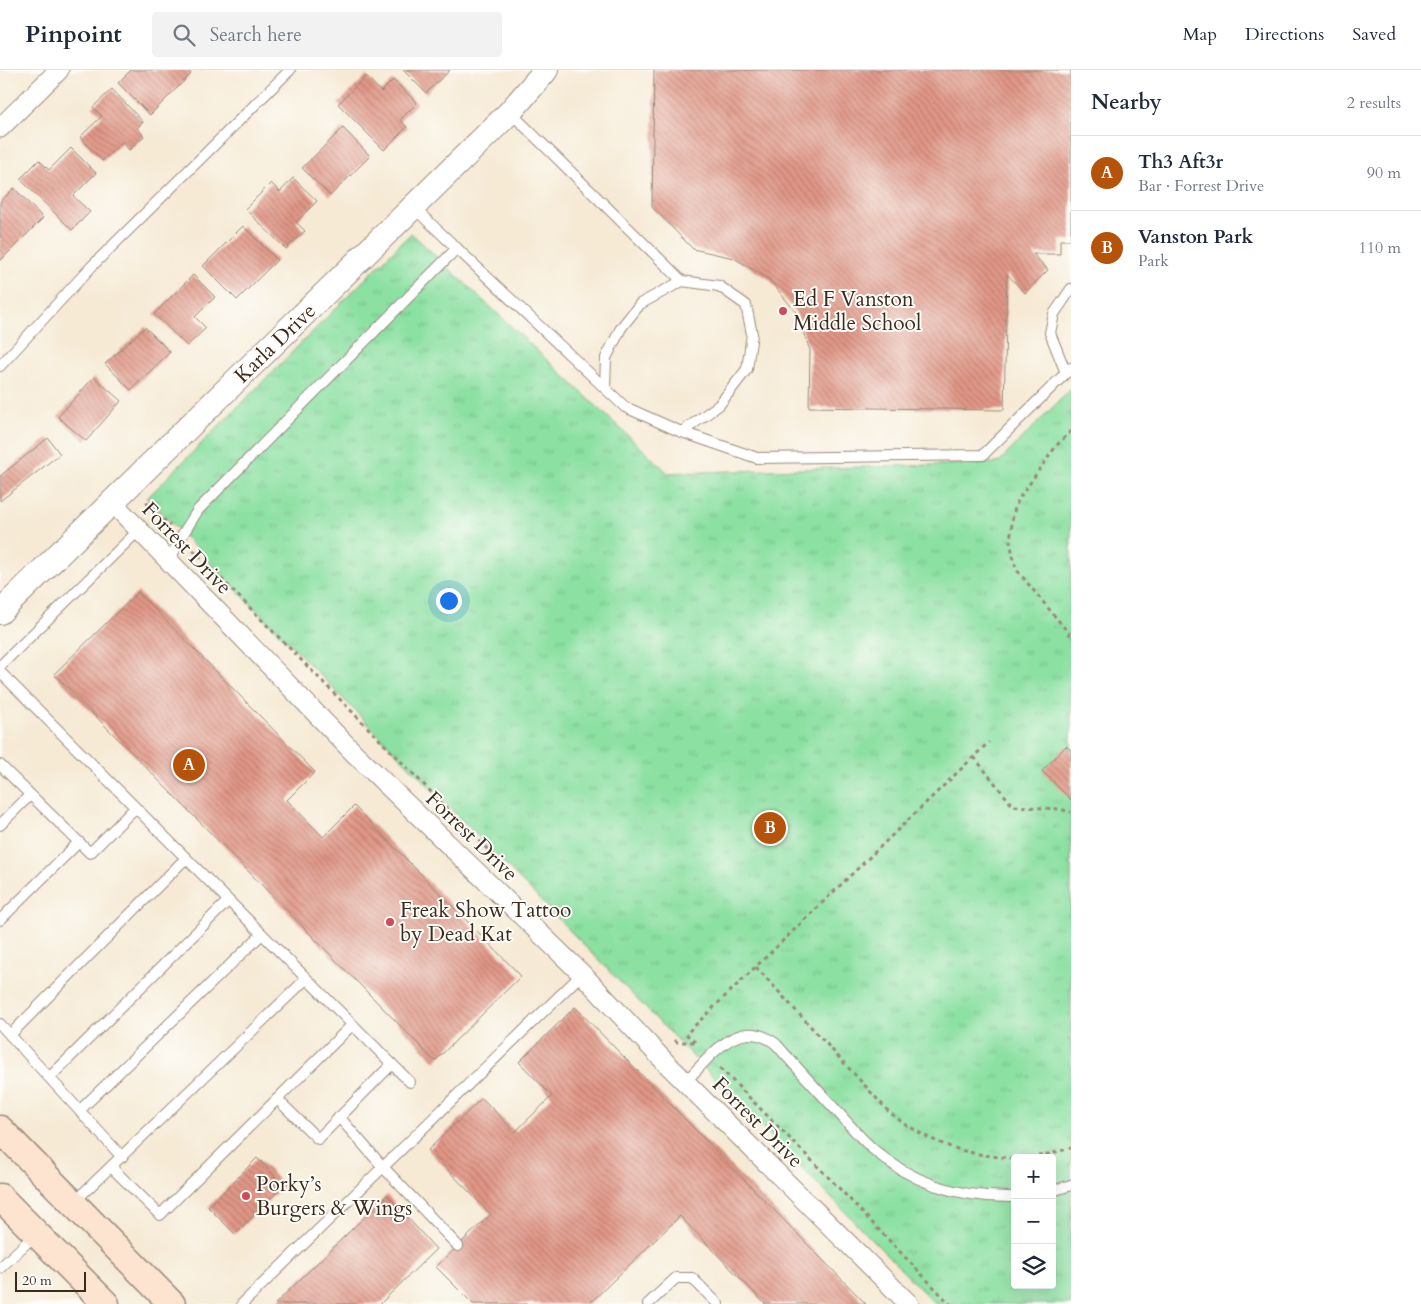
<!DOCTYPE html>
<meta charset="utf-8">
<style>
body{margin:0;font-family:Cardo,serif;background:#f2f2f3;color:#1f2937}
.controls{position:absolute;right:15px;bottom:15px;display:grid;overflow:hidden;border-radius:5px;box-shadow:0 5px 20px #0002}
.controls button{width:45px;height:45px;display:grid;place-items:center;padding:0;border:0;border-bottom:1px solid #e0e1e3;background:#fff;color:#1f2937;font:25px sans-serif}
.scale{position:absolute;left:15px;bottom:12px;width:71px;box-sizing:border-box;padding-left:5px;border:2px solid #3b2a1e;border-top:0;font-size:14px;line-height:18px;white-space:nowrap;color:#3b2a1e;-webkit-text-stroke:4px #fdfcf7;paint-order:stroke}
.you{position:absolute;left:448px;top:530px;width:18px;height:18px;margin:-12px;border:4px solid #fff;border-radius:50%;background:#1a73e8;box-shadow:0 0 0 8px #1a73e833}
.badge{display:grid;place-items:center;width:32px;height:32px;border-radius:50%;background:#b45309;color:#fff;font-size:16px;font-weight:700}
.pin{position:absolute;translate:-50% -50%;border:2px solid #fff;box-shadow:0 1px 5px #0006}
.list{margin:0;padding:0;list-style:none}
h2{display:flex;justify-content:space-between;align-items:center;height:65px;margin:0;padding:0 20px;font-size:21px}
h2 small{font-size:16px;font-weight:400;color:#747a83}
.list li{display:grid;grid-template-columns:32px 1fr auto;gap:15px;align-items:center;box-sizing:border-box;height:75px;padding:0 20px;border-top:1px solid #e0e1e3}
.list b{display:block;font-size:19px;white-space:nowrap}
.list p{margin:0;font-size:16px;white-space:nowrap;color:#747a83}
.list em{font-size:16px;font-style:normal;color:#747a83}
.icon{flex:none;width:28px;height:28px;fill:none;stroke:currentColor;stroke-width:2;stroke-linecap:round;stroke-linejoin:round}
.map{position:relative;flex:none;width:1071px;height:1234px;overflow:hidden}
header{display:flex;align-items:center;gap:30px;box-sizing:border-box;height:70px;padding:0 25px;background:#fff;border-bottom:1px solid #e0e1e3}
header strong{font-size:24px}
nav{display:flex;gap:28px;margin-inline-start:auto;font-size:18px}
.search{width:350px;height:45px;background:#f2f2f3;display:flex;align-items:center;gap:12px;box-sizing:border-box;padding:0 18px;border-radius:5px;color:#747a83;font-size:19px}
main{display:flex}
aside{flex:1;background:#fff}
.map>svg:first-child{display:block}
.park{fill:url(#park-tufts);stroke:#638560;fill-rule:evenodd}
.building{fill:url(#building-back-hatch)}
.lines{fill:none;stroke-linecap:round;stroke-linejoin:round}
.service-casing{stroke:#988a7a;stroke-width:12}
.minor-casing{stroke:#988a7a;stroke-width:21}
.tertiary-casing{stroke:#988a7a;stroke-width:26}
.secondary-casing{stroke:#988a7a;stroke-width:29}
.path{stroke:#988a7a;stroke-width:3;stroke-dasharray:4 4;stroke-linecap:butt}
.service{stroke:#fff;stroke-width:10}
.minor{stroke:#fff;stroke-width:19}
.tertiary{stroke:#fff;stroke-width:24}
.secondary{stroke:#fde4d0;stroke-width:26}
.poi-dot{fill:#d1495b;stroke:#fdfcf7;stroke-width:2}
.labels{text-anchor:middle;stroke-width:4;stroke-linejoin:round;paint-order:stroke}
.poi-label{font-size:21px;fill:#3b2a1e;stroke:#fdfcf7;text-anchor:start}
.street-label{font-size:21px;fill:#3b2a1e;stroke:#fdfcf7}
</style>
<header>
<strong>Pinpoint</strong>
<div class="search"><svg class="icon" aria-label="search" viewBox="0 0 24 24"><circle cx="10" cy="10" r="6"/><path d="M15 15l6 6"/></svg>Search here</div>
<nav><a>Map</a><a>Directions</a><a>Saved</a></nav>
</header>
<main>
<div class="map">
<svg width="1071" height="1234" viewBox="0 0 1071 1234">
<defs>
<pattern id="park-tufts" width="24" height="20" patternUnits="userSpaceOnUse" patternTransform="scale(1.25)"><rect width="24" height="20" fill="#8be0a2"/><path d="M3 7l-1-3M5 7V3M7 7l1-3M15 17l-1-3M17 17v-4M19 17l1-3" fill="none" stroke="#79c08b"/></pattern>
<pattern id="building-back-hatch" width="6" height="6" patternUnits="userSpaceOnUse" patternTransform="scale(1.25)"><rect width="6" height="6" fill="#e19787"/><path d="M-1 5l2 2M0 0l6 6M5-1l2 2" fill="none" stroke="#b87b6e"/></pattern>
</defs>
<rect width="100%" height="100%" fill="#fdfcf7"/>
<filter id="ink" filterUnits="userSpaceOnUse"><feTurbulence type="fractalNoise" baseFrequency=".02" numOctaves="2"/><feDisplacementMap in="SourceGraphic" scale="10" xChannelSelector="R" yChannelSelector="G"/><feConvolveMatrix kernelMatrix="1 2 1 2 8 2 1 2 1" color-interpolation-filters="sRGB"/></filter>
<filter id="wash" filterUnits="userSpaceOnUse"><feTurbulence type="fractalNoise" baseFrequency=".0096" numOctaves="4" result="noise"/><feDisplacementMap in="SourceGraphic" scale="20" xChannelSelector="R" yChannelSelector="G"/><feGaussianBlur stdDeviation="1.12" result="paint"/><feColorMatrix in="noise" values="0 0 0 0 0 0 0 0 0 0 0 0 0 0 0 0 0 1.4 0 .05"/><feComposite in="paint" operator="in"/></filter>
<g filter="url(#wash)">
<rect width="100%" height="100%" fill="#f6ead5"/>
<path class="park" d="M 411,163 L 668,403 L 998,393 L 1071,319 L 1071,1234 L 935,1234 L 147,428 ZM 1015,1088 L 1052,1088 L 1052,1215 L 1015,1215 Z"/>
<g id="blocks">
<g class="building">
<polygon points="131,0 188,0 191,4 150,45 118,13"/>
<polygon points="403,0 450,0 426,23"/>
<polygon points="654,0 1071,0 1071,170 1060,170 1060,184 1033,184 1048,200 1025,223 1007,204 1004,340 809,337 810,280 795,241 769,209 734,188 693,179 652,137"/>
<polygon points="366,6 381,22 393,10 417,33 400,50 407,57 384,80 338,34"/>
<polygon points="112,19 143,52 137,58 144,66 129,80 122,72 102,91 80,67 102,46 93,37"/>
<polygon points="343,58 370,86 330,126 302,98"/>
<polygon points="71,78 96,103 73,126 90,142 72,160 20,109 39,90 49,100"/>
<polygon points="293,108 317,131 296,152 305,161 286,179 245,139 271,113 280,122"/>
<polygon points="14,118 43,148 0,191 0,132"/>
<polygon points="243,156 277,190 237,230 203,196"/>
<polygon points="193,205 215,227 195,247 206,258 187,276 154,244"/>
<polygon points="145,257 170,282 131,320 105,294"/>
<polygon points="94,307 121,331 86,371 58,347"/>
<polygon points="48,368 60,384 0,431 0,406"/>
<polygon points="138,522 315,702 287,730 323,767 354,736 521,906 435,991 54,604"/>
<polygon points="1066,676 1071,680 1071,730 1042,701"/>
<polygon points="575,937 866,1234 765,1234 680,1146 589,1234 473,1234 436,1197 491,1144 428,1080 482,1028 515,1062 552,1026 519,992"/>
<polygon points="257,1088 284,1115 235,1164 208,1137"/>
<polygon points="387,1125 436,1179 380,1234 275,1234"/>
</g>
</g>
</g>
<g filter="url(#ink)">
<use href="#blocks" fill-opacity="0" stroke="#988a7a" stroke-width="1"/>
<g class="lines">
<defs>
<g id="service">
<polyline points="510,42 682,211 719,216 746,235 752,264 747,299 719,335 682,362"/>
<polyline points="413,137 625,337 679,361 757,388 983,385 1071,298"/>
<polyline points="0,296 92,196 290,0"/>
<polyline points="1066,303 1050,263 1054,244 1071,219"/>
<polyline points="605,318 606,288 621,258 640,234 682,211"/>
<polyline points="169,492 181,467 198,440 457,178"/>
<polyline points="0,596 139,460"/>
<polyline points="0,602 410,1012"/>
<polyline points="0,695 90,783 135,738"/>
<polyline points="0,755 30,725"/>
<polyline points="0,850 79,772"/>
<polyline points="0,954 122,1087"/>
<polyline points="10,965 186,788"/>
<polyline points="50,1007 228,831"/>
<path d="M 685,1012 C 711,987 738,944 776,974 C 795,996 815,1017 835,1039 C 848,1053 860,1068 874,1080 C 914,1115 963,1128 1015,1127"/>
<polyline points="277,1029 318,1069 392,994"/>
<polyline points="80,1040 262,864"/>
<polyline points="339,1047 383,1097 458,1176"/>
<polyline points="111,1097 160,1145 352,955"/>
<polyline points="1052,1121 1071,1115"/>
<polyline points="73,1133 306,909"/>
<polyline points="0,1198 36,1164"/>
<polyline points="242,1234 582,904"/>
<polyline points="648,1234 676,1208 692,1208 718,1234"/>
</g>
<g id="minor">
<polyline points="0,58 59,0"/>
<polyline points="112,432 354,683 582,904 667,994 909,1234"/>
</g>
<polyline id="tertiary" points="0,542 510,42 546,0"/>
<g id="secondary">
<polyline points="0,1059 172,1234"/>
<polyline points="0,1127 106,1234"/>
</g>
</defs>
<use href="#service" class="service-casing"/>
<use href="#minor" class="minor-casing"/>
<use href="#tertiary" class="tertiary-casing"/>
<use href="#secondary" class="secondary-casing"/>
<g class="path">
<polyline points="1071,361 1056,376 1018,430 1013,444 1010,472 1016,499 1071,566"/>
<polyline points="146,432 170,456"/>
<polyline points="193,480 499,791"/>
<polyline points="974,687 1013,736 1059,739 1071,742"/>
<path d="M 756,897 L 890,1043 C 929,1073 965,1086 1015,1088"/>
<polyline points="675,970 677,972 694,972"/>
<polyline points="695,972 686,964 989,672"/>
<polyline points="720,998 836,1115 950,1234"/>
<polyline points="1022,1088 1045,1085 1071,1078"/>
</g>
<use href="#service" class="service"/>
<use href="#minor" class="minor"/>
<use href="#tertiary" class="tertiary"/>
<use href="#secondary" class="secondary"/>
</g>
</g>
<g class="poi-dot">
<circle cx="783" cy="241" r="5"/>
<circle cx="390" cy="852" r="5"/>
<circle cx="246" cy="1126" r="5"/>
</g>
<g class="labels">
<g class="poi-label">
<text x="793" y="236">Ed F Vanston<tspan x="793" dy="24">Middle School</tspan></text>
<text x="400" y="847">Freak Show Tattoo<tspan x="400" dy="24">by Dead Kat</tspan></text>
<text x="256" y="1121">Porky’s<tspan x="256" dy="24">Burgers &amp; Wings</tspan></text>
</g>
<g class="street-label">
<text transform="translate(275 273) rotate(-44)" y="7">Karla Drive</text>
<text transform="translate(187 478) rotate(46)" y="7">Forrest Drive</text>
<text transform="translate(472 766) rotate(44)" y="7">Forrest Drive</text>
<text transform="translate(758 1052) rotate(45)" y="7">Forrest Drive</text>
</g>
</g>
</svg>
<div class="controls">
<button>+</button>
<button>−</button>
<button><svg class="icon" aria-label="layers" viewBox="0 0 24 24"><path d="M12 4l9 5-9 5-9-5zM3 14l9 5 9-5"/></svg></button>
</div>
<div class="scale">20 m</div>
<div class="you"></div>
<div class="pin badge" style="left:189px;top:695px">A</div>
<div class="pin badge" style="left:770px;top:758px">B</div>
</div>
<aside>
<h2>Nearby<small>2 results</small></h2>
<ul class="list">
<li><span class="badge">A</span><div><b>Th3 Aft3r</b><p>Bar · Forrest Drive</p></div><em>90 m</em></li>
<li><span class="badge">B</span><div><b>Vanston Park</b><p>Park</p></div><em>110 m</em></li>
</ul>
</aside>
</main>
